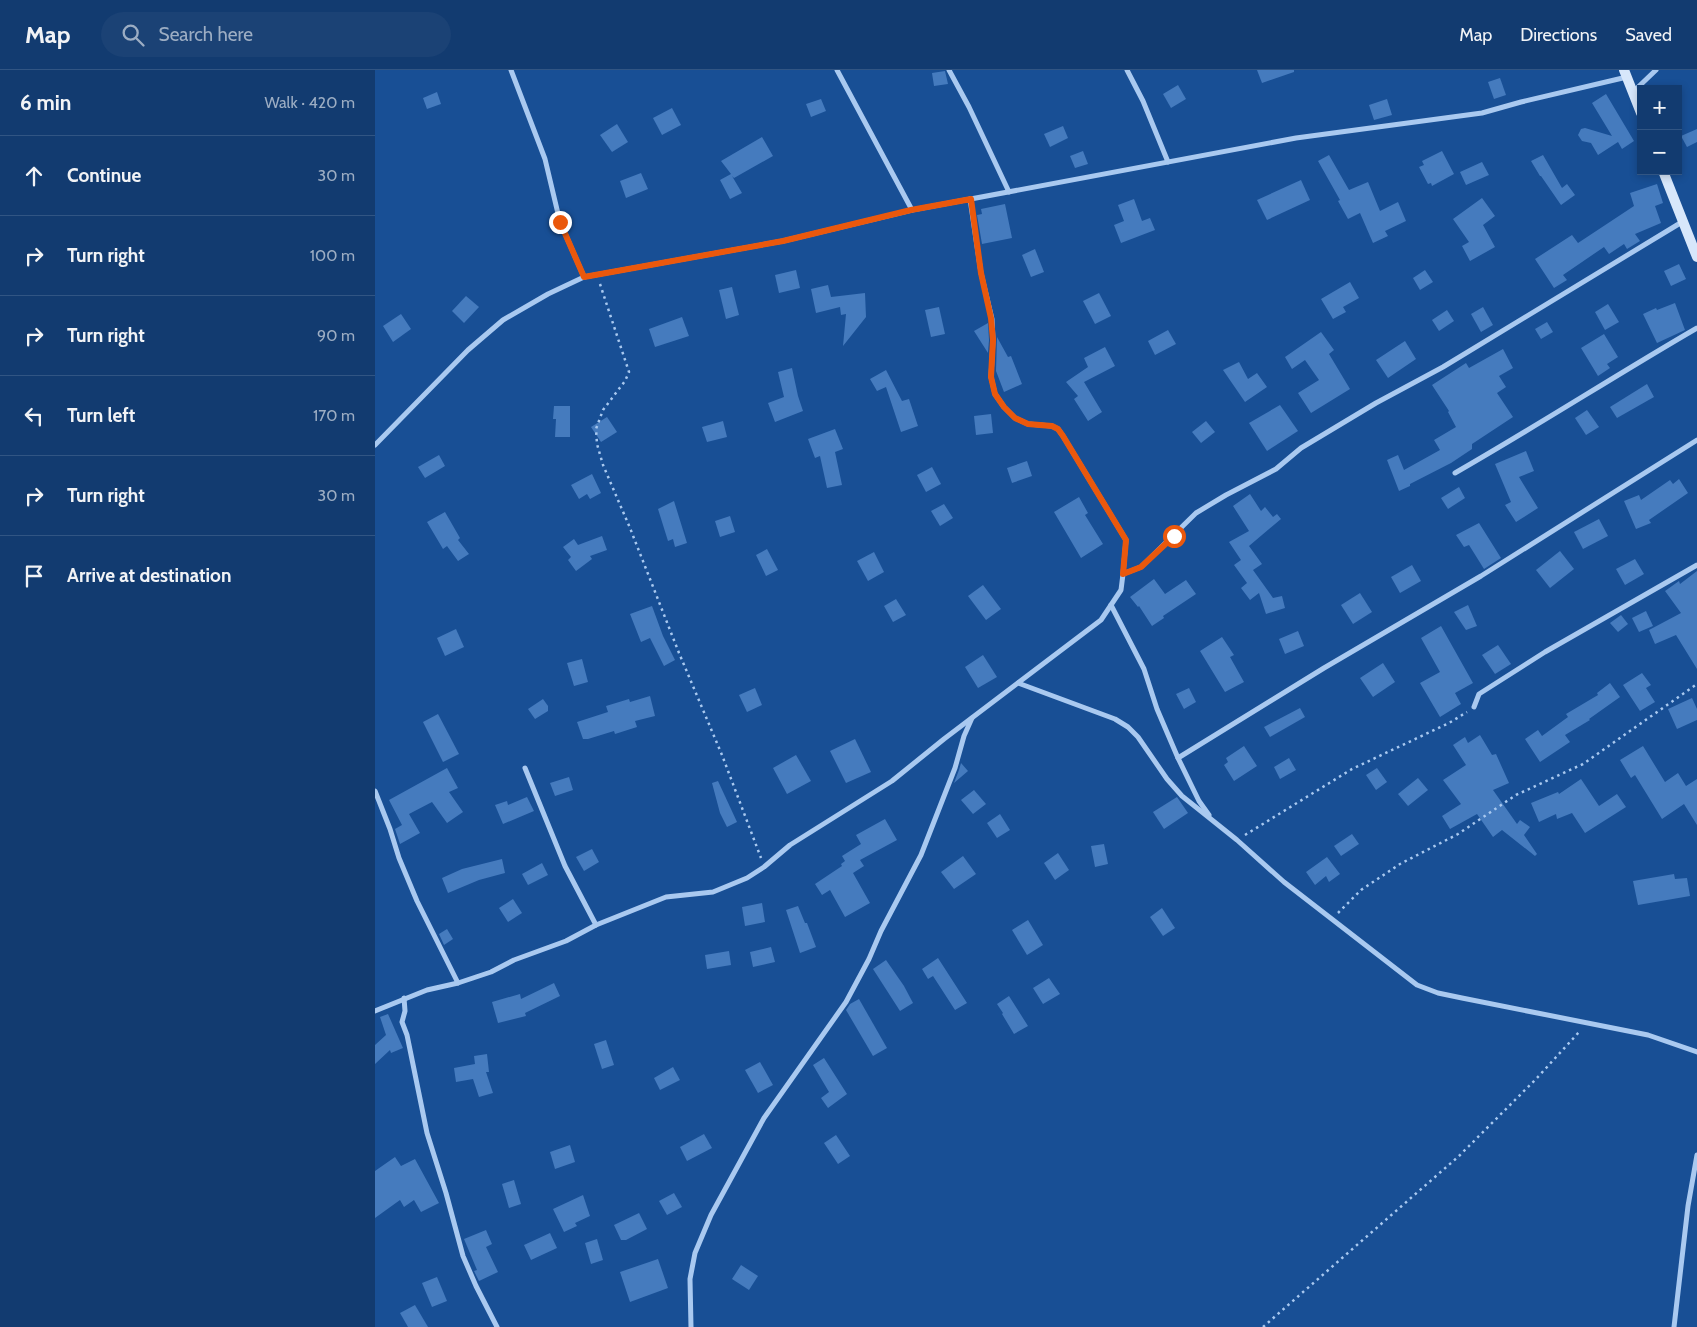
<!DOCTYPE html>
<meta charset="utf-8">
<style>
body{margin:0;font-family:Cabin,sans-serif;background:#1b4275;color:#f1f3f6}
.controls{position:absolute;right:15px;top:15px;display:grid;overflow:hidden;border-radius:0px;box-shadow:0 2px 8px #0003}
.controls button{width:45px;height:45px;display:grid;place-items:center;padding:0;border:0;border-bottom:1px solid #315583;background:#123b70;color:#f1f3f6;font:25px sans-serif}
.stop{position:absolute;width:15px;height:15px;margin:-11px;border:4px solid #ea580c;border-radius:50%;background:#fff}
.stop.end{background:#ea580c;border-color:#fff;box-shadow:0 1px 5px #0008}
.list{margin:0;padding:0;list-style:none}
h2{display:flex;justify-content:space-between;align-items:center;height:65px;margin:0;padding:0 20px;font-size:21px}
h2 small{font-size:16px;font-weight:400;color:#9cadc3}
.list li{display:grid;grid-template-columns:32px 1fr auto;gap:15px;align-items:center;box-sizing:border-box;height:80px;padding:0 20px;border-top:1px solid #315583}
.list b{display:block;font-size:19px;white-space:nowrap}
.list em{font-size:16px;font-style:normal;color:#9cadc3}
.icon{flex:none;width:28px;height:28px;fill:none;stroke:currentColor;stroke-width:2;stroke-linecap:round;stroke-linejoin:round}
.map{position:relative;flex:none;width:1322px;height:1257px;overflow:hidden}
header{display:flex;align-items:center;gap:30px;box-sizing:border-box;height:70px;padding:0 25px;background:#123b70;border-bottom:1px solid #315583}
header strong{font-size:24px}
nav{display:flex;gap:28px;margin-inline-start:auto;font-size:18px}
.search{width:350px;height:45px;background:#1b4275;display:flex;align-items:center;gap:12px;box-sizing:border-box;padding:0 18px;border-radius:28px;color:#9cadc3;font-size:19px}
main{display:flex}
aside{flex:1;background:#123b70}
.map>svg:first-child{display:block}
.building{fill:#457bbe}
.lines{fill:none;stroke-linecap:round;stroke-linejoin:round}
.path{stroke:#a9c9f0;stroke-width:2.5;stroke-dasharray:2.5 4;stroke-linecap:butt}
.street{stroke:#a9c9f0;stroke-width:5}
.secondary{stroke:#d7e7fb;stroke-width:10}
.route{stroke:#ea580c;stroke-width:6}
</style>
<header>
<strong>Map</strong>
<div class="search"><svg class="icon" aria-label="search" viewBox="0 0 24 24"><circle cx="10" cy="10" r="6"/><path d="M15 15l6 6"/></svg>Search here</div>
<nav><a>Map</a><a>Directions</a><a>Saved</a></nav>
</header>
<main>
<aside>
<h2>6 min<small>Walk · 420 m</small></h2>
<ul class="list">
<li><svg class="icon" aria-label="ahead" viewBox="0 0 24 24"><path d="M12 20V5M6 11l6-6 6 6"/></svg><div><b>Continue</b></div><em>30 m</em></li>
<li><svg class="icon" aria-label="right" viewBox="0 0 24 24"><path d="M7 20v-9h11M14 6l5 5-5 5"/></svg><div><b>Turn right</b></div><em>100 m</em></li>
<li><svg class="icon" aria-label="right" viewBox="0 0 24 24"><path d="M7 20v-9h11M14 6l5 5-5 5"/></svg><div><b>Turn right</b></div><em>90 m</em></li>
<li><svg class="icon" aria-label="left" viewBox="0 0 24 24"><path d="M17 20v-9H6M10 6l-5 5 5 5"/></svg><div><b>Turn left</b></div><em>170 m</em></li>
<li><svg class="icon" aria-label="right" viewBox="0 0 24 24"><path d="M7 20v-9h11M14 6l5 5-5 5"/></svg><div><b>Turn right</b></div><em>30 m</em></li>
<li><svg class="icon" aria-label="arrive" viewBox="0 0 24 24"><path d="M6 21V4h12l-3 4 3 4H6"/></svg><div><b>Arrive at destination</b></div></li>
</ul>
</aside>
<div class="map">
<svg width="1322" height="1257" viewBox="0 0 1322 1257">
<rect width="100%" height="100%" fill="#184f95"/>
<g class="building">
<polygon points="882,0 919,0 919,2 887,13"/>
<polygon points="570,1 573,14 559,16 557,3"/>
<polygon points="1125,8 1131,25 1119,29 1113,12"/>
<polygon points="803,15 811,29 796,38 788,24"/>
<polygon points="62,22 66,34 52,39 48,28"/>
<polygon points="1231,24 1259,71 1247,79 1243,72 1223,85 1216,73 1207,71 1203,65 1206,59 1210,58 1237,66 1217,33"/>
<polygon points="446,29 451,41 436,47 431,34"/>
<polygon points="1012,29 1017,45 999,50 994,35"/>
<polygon points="297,38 306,55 287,65 278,48"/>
<polygon points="242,54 253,72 237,82 225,65"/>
<polygon points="688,56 693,68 675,77 669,64"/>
<polygon points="1322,59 1322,72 1312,77 1306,66"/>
<polygon points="387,67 398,86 359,108 357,106 367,123 355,129 345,110 356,104 346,91"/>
<polygon points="708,81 713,94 700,98 695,86"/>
<polygon points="1067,81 1079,104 1057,116 1056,113 1053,114 1044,97 1049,95 1047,91"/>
<polygon points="954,85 974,120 993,112 1005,141 1023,132 1031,151 1010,161 1013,166 998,173 985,143 973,149 963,131 965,130 943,91"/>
<polygon points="1168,85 1187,118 1192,114 1200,125 1186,135 1166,106 1165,106 1156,91"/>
<polygon points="1107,92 1114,105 1091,115 1085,102"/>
<polygon points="266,103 273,119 251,128 245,111"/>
<polygon points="926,110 935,130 892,150 882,130"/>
<polygon points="1282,114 1288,133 1280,136 1286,153 1260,164 1265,171 1252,179 1249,174 1234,184 1229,177 1188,205 1192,210 1179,218 1160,189 1197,165 1203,173 1259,136 1255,123"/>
<polygon points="1107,128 1120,146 1108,155 1120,177 1095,191 1087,176 1094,172 1078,149"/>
<polygon points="759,129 767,151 775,148 780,160 746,173 739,155 749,151 743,135"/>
<polygon points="630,134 637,168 607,174 602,145 607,144 606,139"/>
<polygon points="660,179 669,202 656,207 647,185"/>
<polygon points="1304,194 1311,209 1296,216 1289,201"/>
<polygon points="421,200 425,218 404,223 400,205"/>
<polygon points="1050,200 1058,212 1045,220 1038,208"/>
<polygon points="975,212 984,228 968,237 971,242 958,249 946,229"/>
<polygon points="453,215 456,227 490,223 491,247 468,276 471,244 466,245 465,237 441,243 436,219"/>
<polygon points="357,217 364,245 351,249 344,220"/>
<polygon points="724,223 736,246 720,254 708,231"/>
<polygon points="91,226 104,237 89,253 77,241"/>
<polygon points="1300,233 1310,260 1282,273 1268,244 1281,238 1282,240"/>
<polygon points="1233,234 1244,252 1230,260 1220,242"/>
<polygon points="564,237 570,264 556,267 550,240"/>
<polygon points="1108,237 1118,255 1106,262 1096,244"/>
<polygon points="1072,240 1079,251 1064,261 1057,250"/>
<polygon points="26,244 36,259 18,272 8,256"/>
<polygon points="307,247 314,266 280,277 274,259"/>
<polygon points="1172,252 1178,262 1166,269 1160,259"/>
<polygon points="613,253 614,270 613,283 599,261"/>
<polygon points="793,260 801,274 780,285 773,271"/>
<polygon points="946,262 959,280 954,284 975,319 936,343 923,323 944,310 930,290 917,299 910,287"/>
<polygon points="1229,264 1243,287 1232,294 1235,298 1223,306 1206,278"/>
<polygon points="622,267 633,287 636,286 647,314 629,322 621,301"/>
<polygon points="1030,271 1041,289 1013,308 1001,290"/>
<polygon points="730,277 740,296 709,312 727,342 713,351 699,329 703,326 691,312 713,297 709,288"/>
<polygon points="1128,279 1138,298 1124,306 1131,317 1122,323 1138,347 1097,374 1097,379 1076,393 1035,414 1035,416 1024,421 1012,390 1023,385 1029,400 1065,380 1059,370 1081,357 1073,342 1074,341 1057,315 1091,293 1094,298"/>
<polygon points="864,292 873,309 882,303 892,317 870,332 848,300"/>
<polygon points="417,298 423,326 428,341 400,352 393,333 409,327 403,302"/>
<polygon points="511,300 527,331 534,329 543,356 526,362 511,317 502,321 495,309"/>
<polygon points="1272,314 1279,327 1242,348 1235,337"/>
<polygon points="905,335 923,361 892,381 874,353"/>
<polygon points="179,336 195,336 195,367 180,367 181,349 178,349"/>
<polygon points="1212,340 1224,357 1211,365 1200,348"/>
<polygon points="616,344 618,363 601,365 599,346"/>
<polygon points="232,347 242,362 226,372 216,357"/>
<polygon points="348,351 352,367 332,372 327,357"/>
<polygon points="831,351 840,362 826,373 817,362"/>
<polygon points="460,359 468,379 460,382 467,415 452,418 445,386 440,388 433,369"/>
<polygon points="1151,381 1159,401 1144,407 1163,438 1141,452 1130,435 1136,432 1120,394"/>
<polygon points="64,385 70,396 50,408 43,397"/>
<polygon points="652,391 657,406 637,413 632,398"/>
<polygon points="557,397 566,414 551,422 542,405"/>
<polygon points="217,404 226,423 215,429 212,424 204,429 196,415"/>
<polygon points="1304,409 1313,423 1274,450 1276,453 1261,459 1249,431 1264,425 1266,430 1295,410 1298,414"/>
<polygon points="1084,417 1090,428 1073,439 1066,428"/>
<polygon points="875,424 886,441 890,437 898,447 902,444 906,449 874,476 887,494 878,500 898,528 907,526 910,538 891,544 884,523 875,530 866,518 872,513 859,495 866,490 854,472 874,461 858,436"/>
<polygon points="704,427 713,443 710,445 728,474 706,488 679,442"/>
<polygon points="299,431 312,473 300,477 298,469 293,471 283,439"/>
<polygon points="569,434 578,448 565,456 556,441"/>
<polygon points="70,442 85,468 83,470 94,484 83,491 72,476 68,479 52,452"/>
<polygon points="355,446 360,462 345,467 340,451"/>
<polygon points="1224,449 1233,466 1208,479 1199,462"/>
<polygon points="1104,453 1126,488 1109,499 1094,475 1089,477 1081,465"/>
<polygon points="227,466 232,480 215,486 217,489 201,501 193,490 196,487 188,477 199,469 203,475"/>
<polygon points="392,479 403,500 391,506 381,485"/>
<polygon points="1185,481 1199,499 1175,518 1161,500"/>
<polygon points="499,482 509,502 493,511 482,491"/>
<polygon points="1260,489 1269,504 1250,515 1241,499"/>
<polygon points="1037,495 1046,511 1025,523 1016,507"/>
<polygon points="1322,501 1322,599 1301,565 1280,574 1274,560 1306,543 1290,521 1304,511 1305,514"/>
<polygon points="779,509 790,524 811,510 821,524 788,546 789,548 777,556 764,536 763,537 755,527"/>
<polygon points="608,515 626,539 611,550 593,526"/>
<polygon points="985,523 997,542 978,554 966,535"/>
<polygon points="521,529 531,545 518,552 509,536"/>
<polygon points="1093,535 1102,556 1091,560 1079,542"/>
<polygon points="277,536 288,566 300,590 289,596 275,568 266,572 255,544"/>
<polygon points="1271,541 1278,556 1264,562 1257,548"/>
<polygon points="1246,545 1253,554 1243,562 1235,553"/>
<polygon points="1066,556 1098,613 1080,623 1086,634 1065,647 1045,613 1065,602 1046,568"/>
<polygon points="81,559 89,577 70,586 62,568"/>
<polygon points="923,561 929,576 910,584 904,569"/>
<polygon points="847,567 859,585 855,587 869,612 850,622 825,581"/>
<polygon points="1123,575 1136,594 1120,604 1107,585"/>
<polygon points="608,585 622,607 603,618 590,597"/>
<polygon points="207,589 213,612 199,616 192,593"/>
<polygon points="1008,593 1020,612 998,627 985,608"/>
<polygon points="1267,603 1276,615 1271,618 1280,632 1265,641 1248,615"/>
<polygon points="1235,613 1245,627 1214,649 1215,650 1190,665 1195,672 1165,692 1150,669 1163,660 1167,666 1193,647 1191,644 1223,625 1222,623"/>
<polygon points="380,618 387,635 372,642 364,625"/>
<polygon points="814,618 821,632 809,639 801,624"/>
<polygon points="275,626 280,646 260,651 262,657 240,664 239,661 213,669 208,669 202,652 233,642 231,636 254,629 255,632"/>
<polygon points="1317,628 1322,639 1322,650 1302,659 1293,639"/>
<polygon points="168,629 173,636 173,641 160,649 153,639"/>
<polygon points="925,638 930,647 895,667 889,657"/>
<polygon points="63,644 84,684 68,692 48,652"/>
<polygon points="1105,665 1117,685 1121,684 1134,713 1118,720 1142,754 1145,750 1155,757 1149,765 1162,784 1160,786 1127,760 1118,767 1102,744 1075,759 1067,746 1086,734 1068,710 1091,695 1078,675 1090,667 1093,673"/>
<polygon points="480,669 496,702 471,713 455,681"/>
<polygon points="869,676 882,696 859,711 849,695 853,692 851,688"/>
<polygon points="1268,676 1290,712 1303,703 1311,716 1322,709 1322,755 1309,734 1287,749 1260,705 1256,708 1245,690"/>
<polygon points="421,685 436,711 412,724 398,698"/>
<polygon points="914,688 921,700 905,709 899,697"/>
<polygon points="586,693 593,701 579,713 584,700"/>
<polygon points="72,698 83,718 74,722 88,742 72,753 57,732 34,744 45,763 25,774 20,759 27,755 14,730"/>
<polygon points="1002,698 1012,712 1001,720 991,705"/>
<polygon points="194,707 198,720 180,726 175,713"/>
<polygon points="1043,708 1053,720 1033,736 1023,724"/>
<polygon points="1206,709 1224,736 1242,724 1251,737 1210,763 1197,743 1182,749 1181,744 1164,752 1156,733 1183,722 1184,724"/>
<polygon points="343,711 362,752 352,757 345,743 337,713"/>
<polygon points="599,720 611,734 598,744 586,730"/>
<polygon points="152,727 159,741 128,754 120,735 132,731 133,735"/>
<polygon points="802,727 813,743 789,759 778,742"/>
<polygon points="625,744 635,760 622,768 612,753"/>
<polygon points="510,749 522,770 485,790 489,796 478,803 495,833 470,847 455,820 447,825 440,814 467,796 466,794 470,791 467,786 486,774 481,765"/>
<polygon points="977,764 984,774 966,786 959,776"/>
<polygon points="729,774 733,794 720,797 716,776"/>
<polygon points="217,779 224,792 209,801 201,787"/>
<polygon points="683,783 694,800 680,810 669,793"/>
<polygon points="588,786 601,804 579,819 566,802"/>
<polygon points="952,787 965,804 954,812 951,806 940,815 931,802"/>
<polygon points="127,789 130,803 104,810 73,823 67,808 87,799"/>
<polygon points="167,793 173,805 153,815 147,804"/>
<polygon points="1299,804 1300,809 1312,808 1315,826 1263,835 1258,811"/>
<polygon points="138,829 147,843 133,852 124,838"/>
<polygon points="387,833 390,852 370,856 367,837"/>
<polygon points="423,836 430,853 432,853 441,877 425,883 411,840"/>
<polygon points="787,838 800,858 788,866 775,847"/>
<polygon points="653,850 668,875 652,885 637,860"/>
<polygon points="72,859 78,869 69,875 64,864"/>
<polygon points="396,877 400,892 378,897 375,882"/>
<polygon points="354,881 356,895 332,899 330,885"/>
<polygon points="563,888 592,933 580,940 558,906 553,909 547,899"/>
<polygon points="511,890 529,916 538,933 525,941 498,899"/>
<polygon points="674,908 685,924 668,934 658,918"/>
<polygon points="179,913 185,926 150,943 151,946 123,953 117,932 145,924 146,929"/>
<polygon points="634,926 653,956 639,964 627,944 628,943 622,934"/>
<polygon points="484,929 512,978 498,986 471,940 475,934"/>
<polygon points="13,944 28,978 16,983 15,980 0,994 0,975 11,965 5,947"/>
<polygon points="231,970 239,995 227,999 219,974"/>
<polygon points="112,984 114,1002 111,1002 118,1023 104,1027 98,1009 81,1012 79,998 100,994 99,986"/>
<polygon points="449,988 472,1024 453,1038 446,1028 454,1022 438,995"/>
<polygon points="385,992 398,1015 383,1023 370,1000"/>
<polygon points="298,997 305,1010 285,1020 279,1008"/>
<polygon points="329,1064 337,1078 312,1091 305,1077"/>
<polygon points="461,1065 475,1086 463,1094 449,1073"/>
<polygon points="195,1075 200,1092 180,1099 175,1082"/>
<polygon points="20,1087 26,1096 40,1089 64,1133 46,1142 39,1130 29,1137 25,1130 0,1148 0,1101"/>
<polygon points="139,1110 146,1134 134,1138 127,1114"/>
<polygon points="299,1123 307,1137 292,1145 284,1131"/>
<polygon points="208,1125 215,1146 200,1153 202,1156 189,1162 178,1139"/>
<polygon points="264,1143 272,1159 251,1170 246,1170 239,1155"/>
<polygon points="111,1160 117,1174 111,1177 123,1202 104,1211 99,1201 102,1200 89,1169"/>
<polygon points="175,1163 182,1178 156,1190 149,1175"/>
<polygon points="222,1169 228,1190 216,1194 210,1173"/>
<polygon points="283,1189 293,1218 255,1232 245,1202"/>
<polygon points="366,1195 383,1206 374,1220 357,1209"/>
<polygon points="62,1207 72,1231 57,1237 47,1213"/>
<polygon points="40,1235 53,1257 33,1257 25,1243"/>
</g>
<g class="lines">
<g class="path">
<polyline points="225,214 254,302 250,311 228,340 221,359 222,374 228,395 255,458 304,583 347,685 386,788"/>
<polyline points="870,765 977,699 1074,653 1092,642"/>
<polyline points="963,843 986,820 1025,794 1083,764 1141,725 1208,694 1322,614"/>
<polyline points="888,1257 1084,1086 1161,1009 1205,961"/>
</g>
<g class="street">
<polyline points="136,0 170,89 185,152 209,207"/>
<polyline points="462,0 537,140"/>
<polyline points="574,0 594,37 634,122"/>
<polyline points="752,0 768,31 793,92"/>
<polyline points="1258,22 1281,0"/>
<polyline points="595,129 606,203 617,249 618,270 616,307 620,324 629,337 640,348 653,354 677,356 683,359 688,366 751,470 748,504"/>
<polyline points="0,375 93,280 128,250 173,224 209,207 408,171 537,140 921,68 1107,43 1146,32 1252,7"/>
<path d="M 1080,403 C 1162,356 1241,305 1322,258"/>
<polyline points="736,535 769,599 782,639 803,688 824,731 834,745"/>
<polyline points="643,613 740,649 753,657 763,667 792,709 807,726 862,770 909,812 1042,915 1063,923 1087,928 1273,965 1322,982"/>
<polyline points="1099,637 1104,624 1170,582 1322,495"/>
<polyline points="803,688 949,598 1106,506 1322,370"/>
<polyline points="150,698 190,796 221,855"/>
<polyline points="0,721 15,759 24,788 42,831 83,913"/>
<polyline points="29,928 30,941 27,952 32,965 52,1063 71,1123 88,1186 101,1216 122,1257"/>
<polyline points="0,941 52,920 83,913 116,902 139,890 191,871 221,855 291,827 338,822 372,808 389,797 415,775 517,711 569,669 726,550 746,520 748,504 766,497 821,443 851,425 901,399 926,378 1001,333 1068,297 1307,152"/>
<polyline points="316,1257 315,1209 320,1183 336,1145 389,1048 471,932 494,889 506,861 546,785 580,698 589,666 597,648"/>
<polyline points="1299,1257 1313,1136 1322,1085"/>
</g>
<g class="secondary">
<polyline points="1249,0 1266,43"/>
<polyline points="1288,101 1322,187"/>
</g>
</g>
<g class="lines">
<polyline class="route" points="185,152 209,207 408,171 536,140 596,129 606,203 616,248 618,270 616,307 620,324 629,337 640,348 653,354 677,356 683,359 688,366 751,470 748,504 766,497 799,466"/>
</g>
</svg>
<div class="controls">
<button>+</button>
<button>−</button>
</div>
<div class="stop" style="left:799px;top:466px"></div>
<div class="stop end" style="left:185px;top:152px"></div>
</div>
</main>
